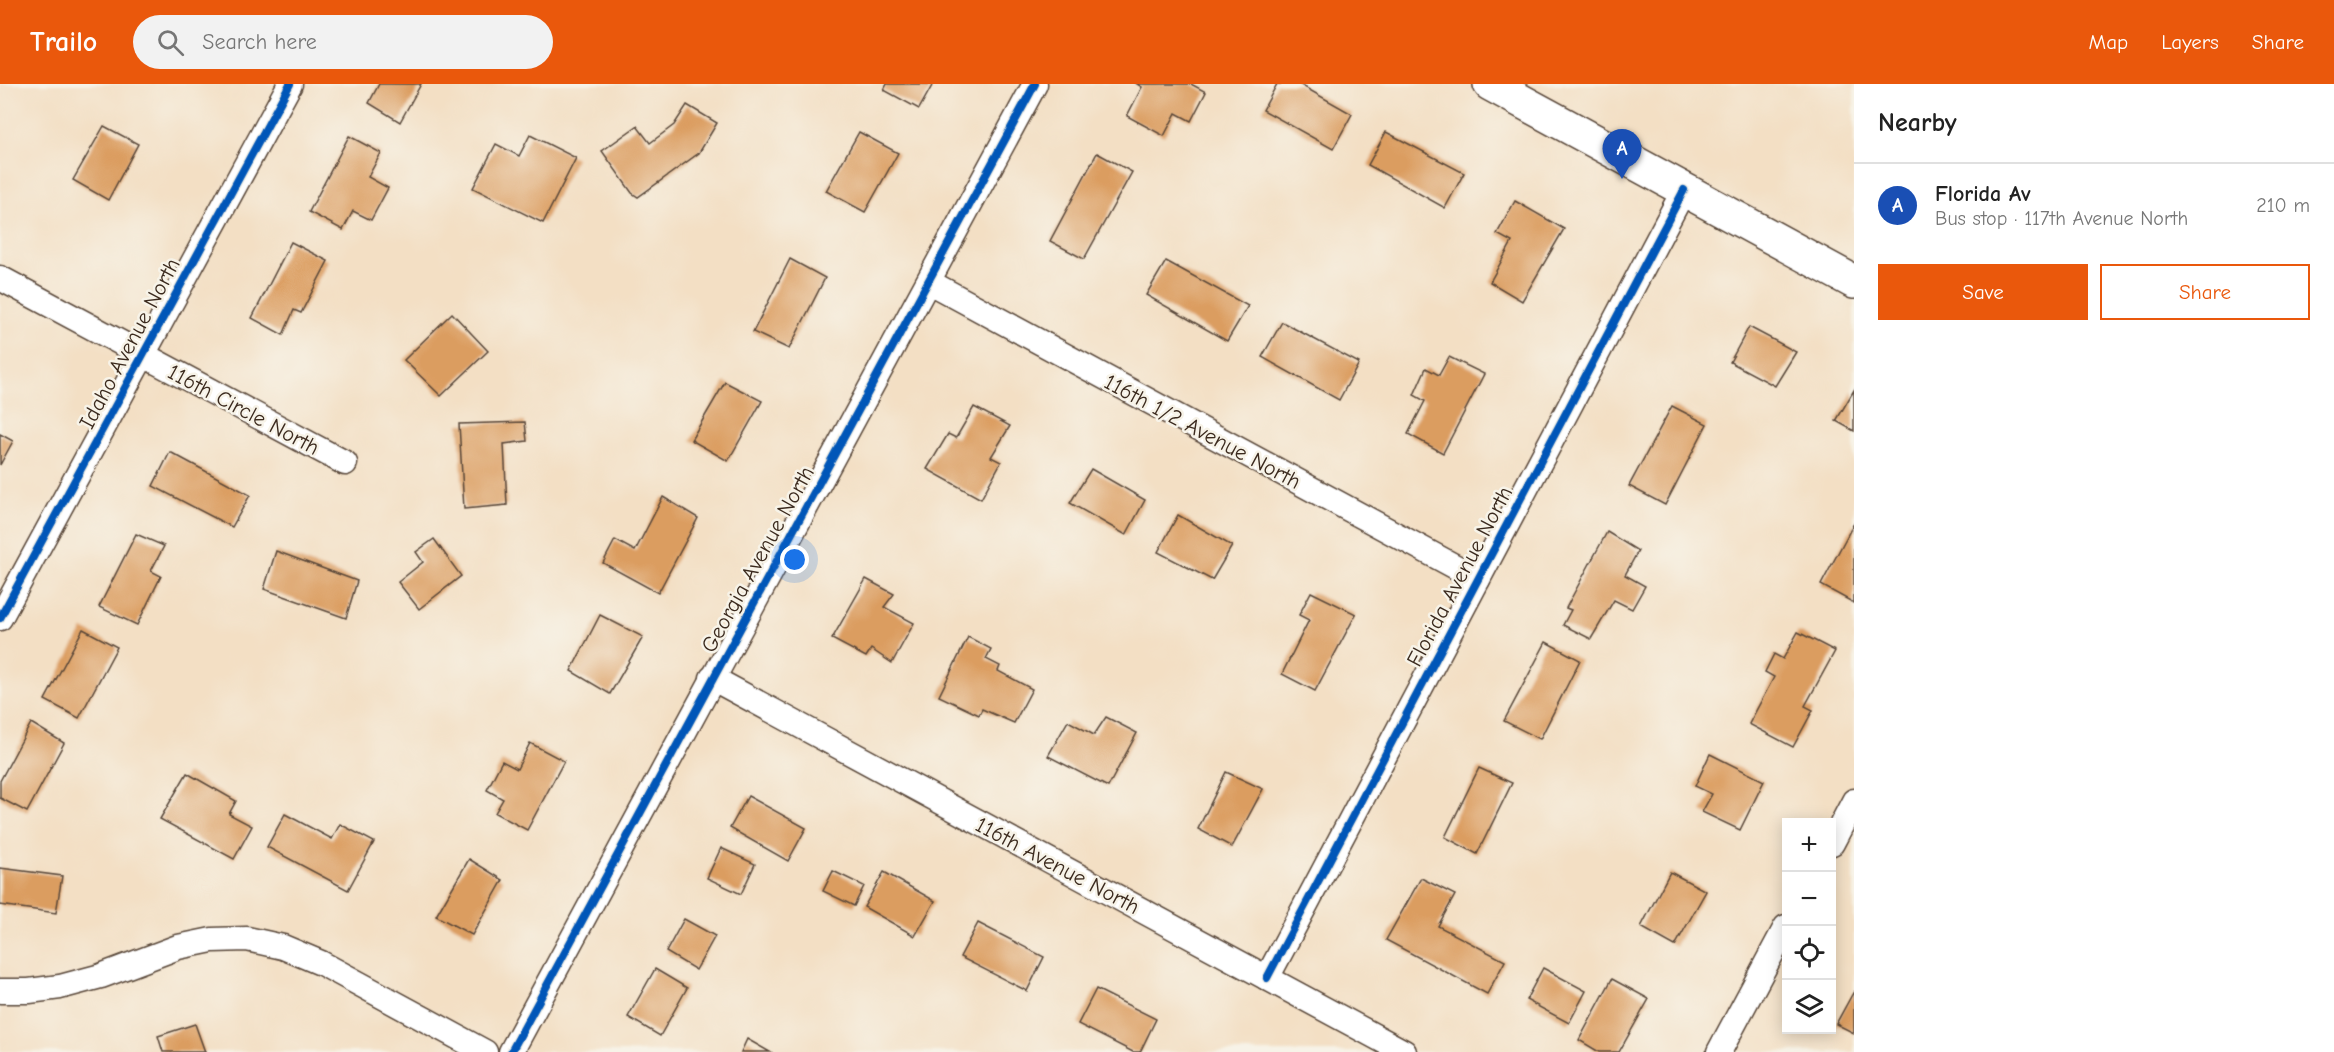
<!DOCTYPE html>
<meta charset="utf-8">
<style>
body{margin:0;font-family:"Comic Neue",sans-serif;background:#f2f2f2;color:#222}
.controls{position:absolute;right:18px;bottom:18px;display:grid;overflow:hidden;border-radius:0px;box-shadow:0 3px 15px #0003}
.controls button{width:54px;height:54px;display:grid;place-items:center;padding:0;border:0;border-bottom:2px solid #e0e0e0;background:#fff;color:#222;font:30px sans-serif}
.you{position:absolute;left:795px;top:476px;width:21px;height:21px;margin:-15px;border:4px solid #fff;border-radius:50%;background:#1a73e8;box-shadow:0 0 0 9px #1a73e833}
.badge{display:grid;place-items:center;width:39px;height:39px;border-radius:50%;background:#ea580c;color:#fff;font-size:20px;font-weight:700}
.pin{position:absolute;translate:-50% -50px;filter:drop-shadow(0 2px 3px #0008)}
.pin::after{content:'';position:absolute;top:32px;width:21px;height:18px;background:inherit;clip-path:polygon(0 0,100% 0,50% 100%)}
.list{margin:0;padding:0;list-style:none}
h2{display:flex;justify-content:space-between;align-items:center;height:78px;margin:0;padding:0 24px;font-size:26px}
h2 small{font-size:20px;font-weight:400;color:#767676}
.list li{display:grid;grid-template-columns:39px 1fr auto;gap:18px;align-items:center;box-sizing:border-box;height:84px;padding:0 24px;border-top:2px solid #e0e0e0}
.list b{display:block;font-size:22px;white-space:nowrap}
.list p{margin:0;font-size:20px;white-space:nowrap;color:#767676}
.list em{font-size:20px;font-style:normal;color:#767676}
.actions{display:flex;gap:12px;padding:18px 24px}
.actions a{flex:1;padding:14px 0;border:2px solid #ea580c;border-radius:0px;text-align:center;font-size:21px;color:#ea580c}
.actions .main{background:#ea580c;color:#fff}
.icon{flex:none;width:33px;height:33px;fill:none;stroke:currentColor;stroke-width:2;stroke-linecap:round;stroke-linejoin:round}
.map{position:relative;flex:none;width:1854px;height:968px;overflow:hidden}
header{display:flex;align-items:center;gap:36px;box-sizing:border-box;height:84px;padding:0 30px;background:#ea580c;color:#fff}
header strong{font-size:28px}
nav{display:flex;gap:33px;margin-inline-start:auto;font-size:21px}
.search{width:420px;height:54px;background:#f2f2f2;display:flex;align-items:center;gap:15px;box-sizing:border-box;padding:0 21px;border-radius:33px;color:#767676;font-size:22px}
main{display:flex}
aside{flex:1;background:#fff}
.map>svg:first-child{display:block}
.building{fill:#db9d60}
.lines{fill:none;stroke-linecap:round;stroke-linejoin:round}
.street-casing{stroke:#574537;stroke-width:27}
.secondary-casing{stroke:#574537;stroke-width:36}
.street{stroke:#fff;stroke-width:24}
.secondary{stroke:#fff;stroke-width:33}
.cycleway-casing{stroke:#f7f3e8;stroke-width:11}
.cycleway{stroke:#0057b8;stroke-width:8}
.labels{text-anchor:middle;stroke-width:5;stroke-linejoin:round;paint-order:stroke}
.street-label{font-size:22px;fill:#3b2a1e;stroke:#f7f3e8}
</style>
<header>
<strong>Trailo</strong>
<div class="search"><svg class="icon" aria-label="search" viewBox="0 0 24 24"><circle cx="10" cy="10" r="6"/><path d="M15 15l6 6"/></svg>Search here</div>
<nav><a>Map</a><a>Layers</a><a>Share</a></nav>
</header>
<main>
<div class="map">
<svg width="1854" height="968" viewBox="0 0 1854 968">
<rect width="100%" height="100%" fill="#f7f3e8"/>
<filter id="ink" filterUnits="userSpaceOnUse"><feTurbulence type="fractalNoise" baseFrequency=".0167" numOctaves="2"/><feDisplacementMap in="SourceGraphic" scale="12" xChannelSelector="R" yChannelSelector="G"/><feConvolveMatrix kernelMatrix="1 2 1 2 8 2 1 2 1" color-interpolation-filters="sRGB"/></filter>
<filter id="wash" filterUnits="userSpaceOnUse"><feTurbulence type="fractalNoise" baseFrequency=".008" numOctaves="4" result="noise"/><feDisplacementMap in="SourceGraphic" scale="24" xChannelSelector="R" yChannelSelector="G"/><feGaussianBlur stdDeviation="1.35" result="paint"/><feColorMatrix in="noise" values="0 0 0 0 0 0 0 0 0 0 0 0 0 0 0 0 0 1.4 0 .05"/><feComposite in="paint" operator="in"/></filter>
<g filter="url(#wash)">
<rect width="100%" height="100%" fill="#f3dfc4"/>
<g id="blocks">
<g class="building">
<polygon points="379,0 421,0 400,38 369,19"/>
<polygon points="887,0 933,0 919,25 884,6"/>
<polygon points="1137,0 1191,0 1206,8 1191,37 1176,29 1164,52 1127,32 1142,3"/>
<polygon points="1277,0 1299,0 1352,30 1333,65 1263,26"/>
<polygon points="687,21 717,39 699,69 638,113 632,109 602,67 637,42 650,59 674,41"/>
<polygon points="104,42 138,60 108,116 73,96"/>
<polygon points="859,48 898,69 865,128 826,107"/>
<polygon points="1386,48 1464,89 1445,124 1368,81"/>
<polygon points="530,51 576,74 543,139 473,104 496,60 519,72"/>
<polygon points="349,52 381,69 368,93 388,104 371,136 353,127 343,146 309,128"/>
<polygon points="1097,69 1132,88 1084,175 1050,157"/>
<polygon points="1515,117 1564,145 1522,217 1490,198 1512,158 1497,150"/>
<polygon points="291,158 328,177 301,229 294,226 283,251 252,234"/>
<polygon points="790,175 825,194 789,265 753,248"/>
<polygon points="1166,177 1248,222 1227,257 1146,211"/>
<polygon points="452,229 488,267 441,312 404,276"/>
<polygon points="1282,238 1359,279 1339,316 1262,273"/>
<polygon points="1749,243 1796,268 1775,302 1730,278"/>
<polygon points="1449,273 1484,290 1443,369 1408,350 1425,317 1414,311 1426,284 1439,291"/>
<polygon points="725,298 762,317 728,377 691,356"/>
<polygon points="1854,306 1854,347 1836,337"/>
<polygon points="1672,322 1707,340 1665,421 1629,402"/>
<polygon points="974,323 1010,342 991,373 1001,378 981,415 927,385 948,350 956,354"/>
<polygon points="525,338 527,357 504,360 507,421 464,425 459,340"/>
<polygon points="0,350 13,357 0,381"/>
<polygon points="170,368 250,411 232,443 153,402"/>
<polygon points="1091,385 1145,416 1126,451 1070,419"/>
<polygon points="663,413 698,434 658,509 603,479 615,456 635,467"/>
<polygon points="1178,431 1232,462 1212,496 1158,468"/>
<polygon points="1854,439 1854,519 1821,501"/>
<polygon points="1607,448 1638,467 1625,491 1645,502 1632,525 1614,516 1591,555 1563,541 1571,526 1566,524"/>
<polygon points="136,450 164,462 151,487 161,492 137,541 99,523"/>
<polygon points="434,455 461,492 419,525 398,498 423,478 416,468"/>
<polygon points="276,467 357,497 346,534 264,505"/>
<polygon points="866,495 894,510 884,523 914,539 892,579 871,565 866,573 832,555"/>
<polygon points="1311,508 1356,530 1315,607 1282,590 1309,536 1299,531"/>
<polygon points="600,531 643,553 610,610 571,587"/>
<polygon points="83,545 117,563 79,634 45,616"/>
<polygon points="1798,548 1835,567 1805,622 1813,626 1793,663 1749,640 1774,593 1765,588 1774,570 1783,575"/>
<polygon points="968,553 991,565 986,575 1000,582 998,587 1032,605 1014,639 982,625 979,631 939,612"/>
<polygon points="1546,558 1580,576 1540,655 1504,637"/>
<polygon points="1106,633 1137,649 1108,703 1048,672 1068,637 1094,651"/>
<polygon points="31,639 64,659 27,728 0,714 0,697"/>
<polygon points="530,659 564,677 527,746 495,729 503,715 487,706 502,677 517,685"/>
<polygon points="1710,670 1764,697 1740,746 1702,728 1712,710 1695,702"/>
<polygon points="1479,684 1512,699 1477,770 1445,753"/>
<polygon points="1226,688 1263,705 1232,763 1198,745"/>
<polygon points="187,689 236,717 229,730 252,742 234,775 160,735"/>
<polygon points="748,712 806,744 788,777 730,744"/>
<polygon points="285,730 332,755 340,740 374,758 348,806 267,763"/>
<polygon points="721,764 755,780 741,810 707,794"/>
<polygon points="469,775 503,796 472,851 436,832"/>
<polygon points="0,784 62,792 56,829 0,821"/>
<polygon points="833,787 864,802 854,822 823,807"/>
<polygon points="884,788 935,817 915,852 864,823"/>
<polygon points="1670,788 1706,807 1675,862 1641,843"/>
<polygon points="1421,794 1455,811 1438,842 1505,877 1487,910 1386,856"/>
<polygon points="684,835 715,852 696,886 666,868"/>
<polygon points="978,839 1044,873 1027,907 960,873"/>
<polygon points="1543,884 1586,907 1569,939 1526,916"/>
<polygon points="655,885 687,904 660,952 628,933"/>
<polygon points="1612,895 1649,915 1619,968 1599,968 1579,956"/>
<polygon points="1096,905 1156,935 1140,968 1133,968 1078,940"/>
<polygon points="1854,907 1854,949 1836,940"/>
<polygon points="195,940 205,968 163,968 158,952"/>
<polygon points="747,955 770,968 741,968"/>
</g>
</g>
</g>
<g filter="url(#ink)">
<use href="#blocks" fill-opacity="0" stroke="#574537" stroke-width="1.5"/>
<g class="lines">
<defs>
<g id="street">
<polyline points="0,194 345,379"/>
<polyline points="929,198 1478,495"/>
<polyline points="0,534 290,0"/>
<polyline points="712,594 1404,968"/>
<polyline points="1832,759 1854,717"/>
<polyline points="1267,894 1684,106"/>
<polyline points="0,907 29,907 60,903 101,892 178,863 212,856 247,855 283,863 321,879 485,968"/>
<polyline points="511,968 1035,0"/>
<polyline points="1719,968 1786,843"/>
</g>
<polyline id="secondary" points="1490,0 1854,198"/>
</defs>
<use href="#street" class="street-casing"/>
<use href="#secondary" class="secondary-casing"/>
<use href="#street" class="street"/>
<use href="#secondary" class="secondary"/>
<defs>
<g id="cycleway">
<polyline points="0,534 290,0"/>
<polyline points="1267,894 1684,106"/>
<polyline points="511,968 1035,0"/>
</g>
</defs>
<use href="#cycleway" class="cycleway-casing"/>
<use href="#cycleway" class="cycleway"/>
</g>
</g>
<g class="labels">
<g class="street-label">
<text transform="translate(129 259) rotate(-62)" y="8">Idaho Avenue North</text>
<text transform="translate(244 325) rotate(28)" y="8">116th Circle North</text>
<text transform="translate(1203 347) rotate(28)" y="8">116th 1/2 Avenue North</text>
<text transform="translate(757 475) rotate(-61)" y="8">Georgia Avenue North</text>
<text transform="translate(1459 492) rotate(-62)" y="8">Florida Avenue North</text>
<text transform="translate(1058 781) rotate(28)" y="8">116th Avenue North</text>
</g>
</g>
</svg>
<div class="controls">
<button>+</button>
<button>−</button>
<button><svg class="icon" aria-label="locate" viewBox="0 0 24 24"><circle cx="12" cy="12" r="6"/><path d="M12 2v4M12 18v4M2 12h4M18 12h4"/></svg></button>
<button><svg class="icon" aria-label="layers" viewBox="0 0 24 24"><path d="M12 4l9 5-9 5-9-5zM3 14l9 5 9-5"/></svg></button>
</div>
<div class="you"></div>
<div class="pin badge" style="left:1622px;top:95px;background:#1a4fb4">A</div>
</div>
<aside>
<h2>Nearby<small></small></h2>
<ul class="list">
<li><span class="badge" style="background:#1a4fb4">A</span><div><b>Florida Av</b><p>Bus stop · 117th Avenue North</p></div><em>210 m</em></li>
</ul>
<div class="actions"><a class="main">Save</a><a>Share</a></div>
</aside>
</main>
